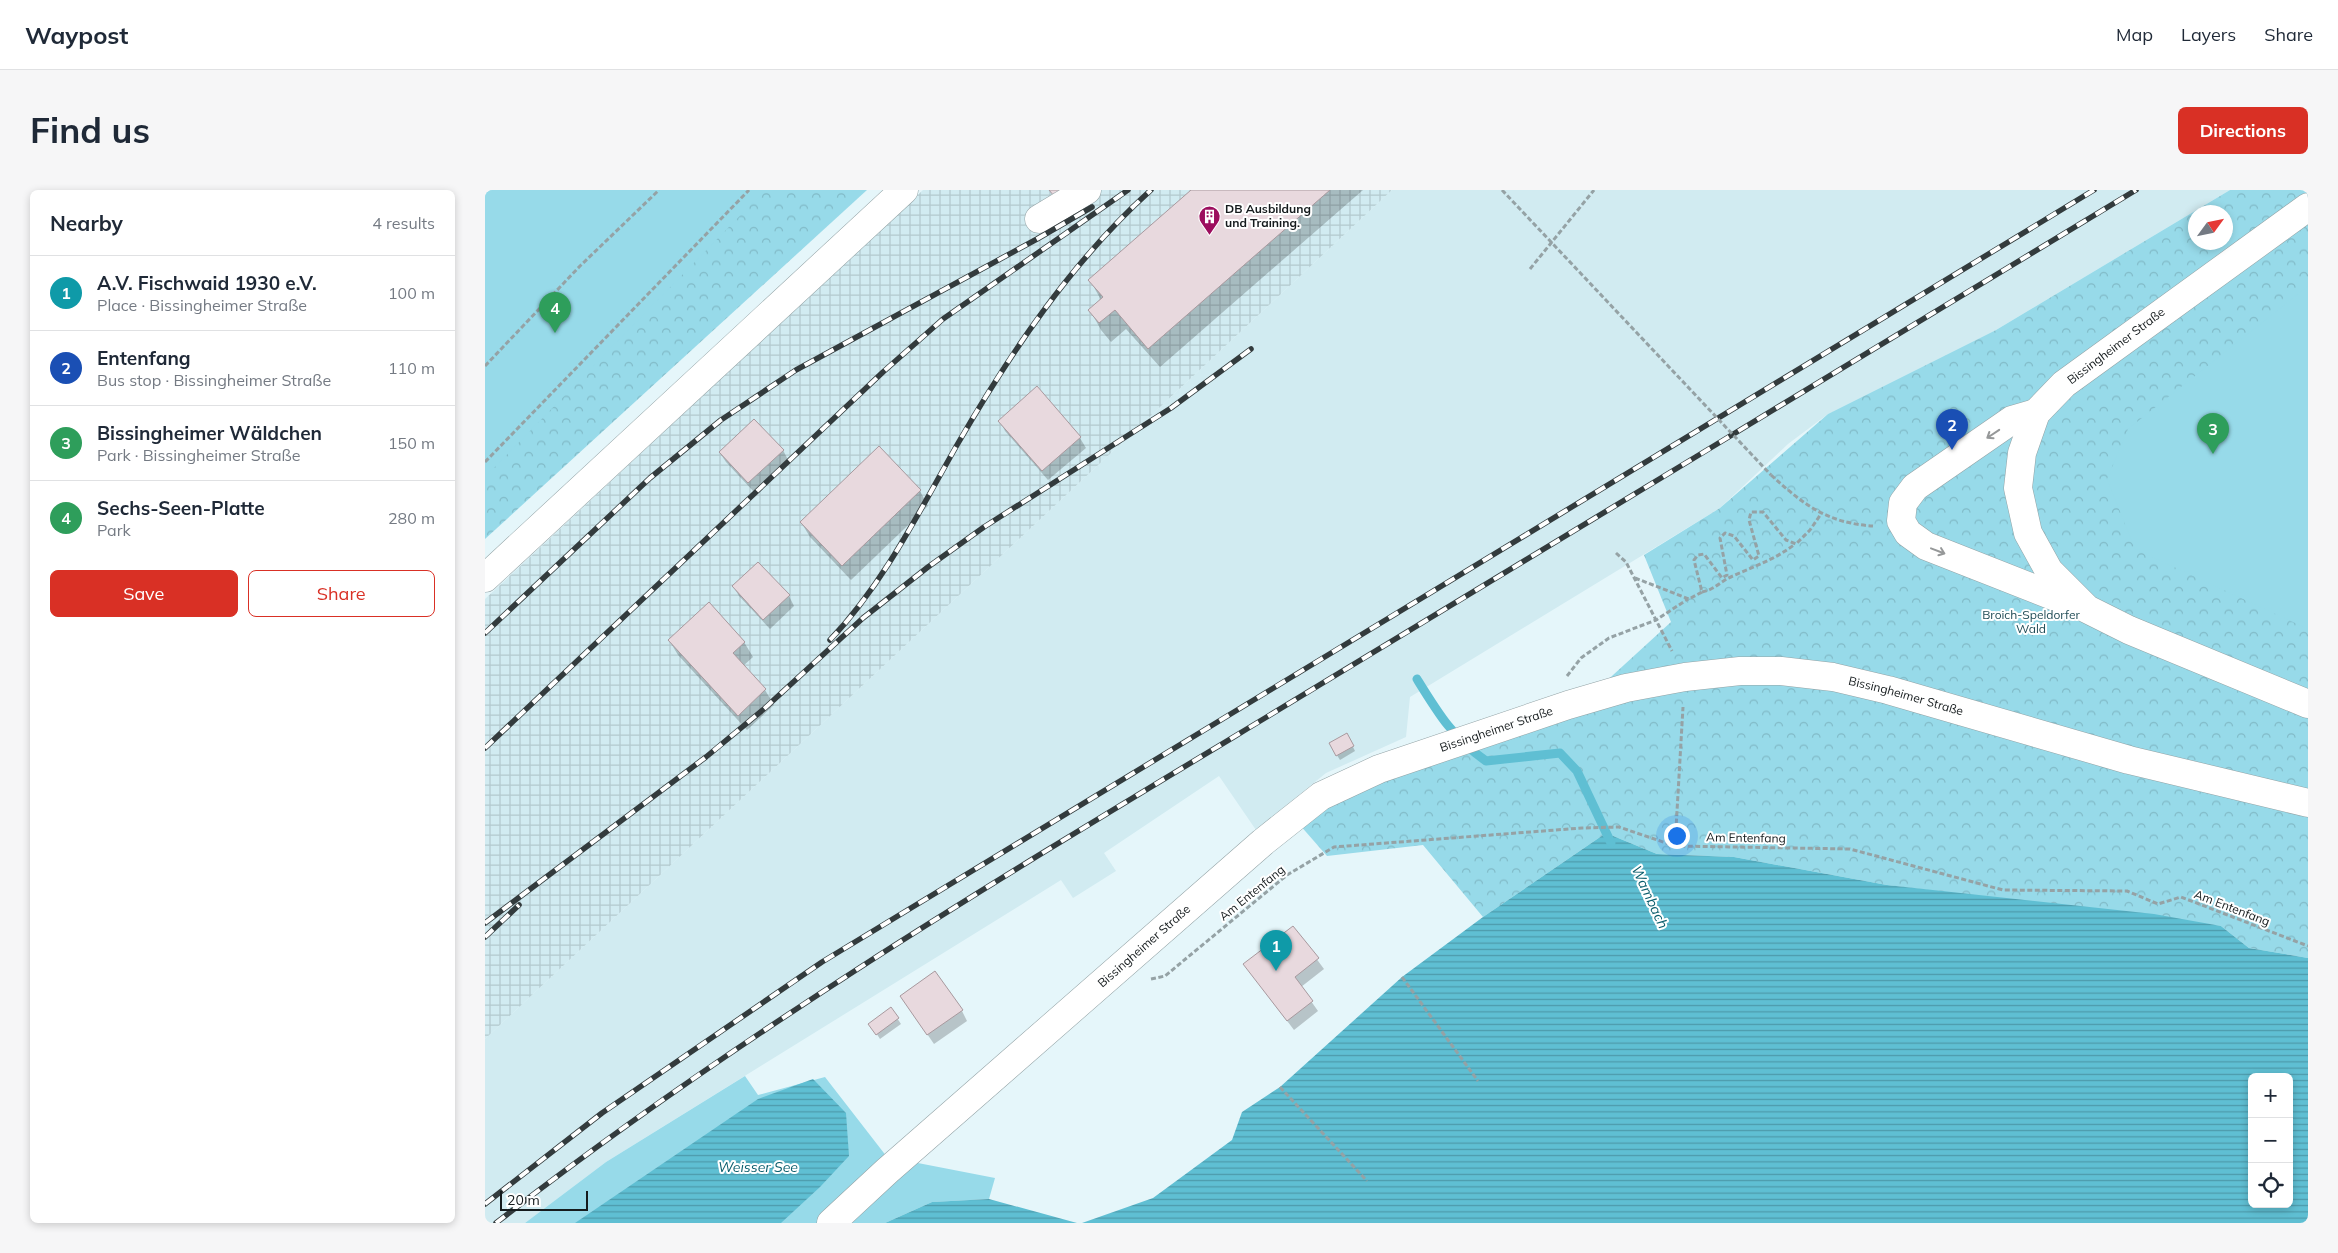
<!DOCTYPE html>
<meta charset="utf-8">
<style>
body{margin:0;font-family:Mulish,sans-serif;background:#f6f6f7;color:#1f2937}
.controls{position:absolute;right:15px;bottom:15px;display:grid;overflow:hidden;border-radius:8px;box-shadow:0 2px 8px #0003}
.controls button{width:45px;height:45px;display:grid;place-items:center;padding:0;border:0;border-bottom:1px solid #e0e1e3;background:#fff;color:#1f2937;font:25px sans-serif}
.compass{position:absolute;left:1703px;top:15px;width:45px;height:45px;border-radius:50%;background:#fff;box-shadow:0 2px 8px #0003;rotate:57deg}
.scale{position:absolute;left:15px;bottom:12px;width:88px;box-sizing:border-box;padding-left:5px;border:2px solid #151b1d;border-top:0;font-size:14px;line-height:18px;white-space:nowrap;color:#151b1d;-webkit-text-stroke:4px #fff;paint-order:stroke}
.you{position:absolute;left:1191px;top:645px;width:18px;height:18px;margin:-12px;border:4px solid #fff;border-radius:50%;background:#1a73e8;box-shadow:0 0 0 8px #1a73e833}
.badge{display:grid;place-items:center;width:32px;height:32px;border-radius:50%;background:#d93025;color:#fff;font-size:16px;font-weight:700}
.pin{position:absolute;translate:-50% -41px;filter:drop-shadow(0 1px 2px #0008)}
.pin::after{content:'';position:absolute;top:26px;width:18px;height:15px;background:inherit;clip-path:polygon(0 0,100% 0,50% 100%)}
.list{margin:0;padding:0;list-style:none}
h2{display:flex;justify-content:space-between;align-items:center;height:65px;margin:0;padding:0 20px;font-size:21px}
h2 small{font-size:16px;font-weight:400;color:#747a83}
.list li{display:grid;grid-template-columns:32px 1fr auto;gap:15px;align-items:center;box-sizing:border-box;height:75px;padding:0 20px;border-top:1px solid #e0e1e3}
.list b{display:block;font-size:19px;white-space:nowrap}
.list p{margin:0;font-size:16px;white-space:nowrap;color:#747a83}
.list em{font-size:16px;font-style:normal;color:#747a83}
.actions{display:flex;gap:10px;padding:15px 20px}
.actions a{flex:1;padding:11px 0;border:1px solid #d93025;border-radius:8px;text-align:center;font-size:18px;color:#d93025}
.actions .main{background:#d93025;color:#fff}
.icon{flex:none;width:28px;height:28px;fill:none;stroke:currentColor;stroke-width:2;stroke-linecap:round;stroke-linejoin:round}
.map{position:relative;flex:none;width:1823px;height:1033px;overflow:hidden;border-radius:8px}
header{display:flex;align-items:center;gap:30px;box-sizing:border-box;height:70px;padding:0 25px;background:#fff;border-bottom:1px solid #e0e1e3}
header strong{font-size:24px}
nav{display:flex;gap:28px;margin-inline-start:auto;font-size:18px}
.intro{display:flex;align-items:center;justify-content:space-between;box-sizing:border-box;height:120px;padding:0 30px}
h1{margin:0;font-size:35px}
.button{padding:12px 22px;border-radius:8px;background:#d93025;color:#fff;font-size:18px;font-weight:700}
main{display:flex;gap:30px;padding:0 30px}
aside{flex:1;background:#fff;border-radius:8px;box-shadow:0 2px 8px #0003}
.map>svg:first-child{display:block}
.built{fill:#d1ebf1}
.industrial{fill:url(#industrial-grid)}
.forest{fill:url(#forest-crowns);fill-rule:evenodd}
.green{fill:#97dae9}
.water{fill:url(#water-rules);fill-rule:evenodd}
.shadow{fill:#0003}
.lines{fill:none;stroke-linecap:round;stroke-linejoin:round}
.stream{stroke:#5fbfd3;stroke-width:9}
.building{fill:#e8d9de;stroke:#a8999e}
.minor-casing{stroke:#93a3a6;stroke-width:29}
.path{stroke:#95a2a5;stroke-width:3;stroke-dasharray:5 2.5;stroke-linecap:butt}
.minor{stroke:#fff;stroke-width:28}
.rail-casing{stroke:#333b3d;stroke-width:5.5}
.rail{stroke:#fff;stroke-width:4;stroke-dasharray:11;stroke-linecap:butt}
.path-bridge{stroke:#95a2a5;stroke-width:3;stroke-dasharray:5 2.5;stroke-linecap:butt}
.oneway{stroke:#969899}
.labels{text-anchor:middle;stroke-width:4;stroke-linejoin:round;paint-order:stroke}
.poi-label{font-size:12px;font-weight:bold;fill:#151b1d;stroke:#fff;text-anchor:start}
.street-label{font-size:12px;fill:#151b1d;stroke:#fff}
.park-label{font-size:12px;fill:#224d57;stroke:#fff}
.water-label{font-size:14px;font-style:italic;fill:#0b5e6d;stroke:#fff}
</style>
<header>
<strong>Waypost</strong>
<nav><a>Map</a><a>Layers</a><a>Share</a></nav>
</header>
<div class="intro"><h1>Find us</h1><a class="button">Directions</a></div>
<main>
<aside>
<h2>Nearby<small>4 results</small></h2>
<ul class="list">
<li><span class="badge" style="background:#0f9aa8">1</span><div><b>A.V. Fischwaid 1930 e.V.</b><p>Place · Bissingheimer Straße</p></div><em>100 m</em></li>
<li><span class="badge" style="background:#1a4fb4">2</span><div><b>Entenfang</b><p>Bus stop · Bissingheimer Straße</p></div><em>110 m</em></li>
<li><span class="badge" style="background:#2e9e5b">3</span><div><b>Bissingheimer Wäldchen</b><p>Park · Bissingheimer Straße</p></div><em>150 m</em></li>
<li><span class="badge" style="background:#2e9e5b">4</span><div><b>Sechs-Seen-Platte</b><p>Park</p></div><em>280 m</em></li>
</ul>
<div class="actions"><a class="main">Save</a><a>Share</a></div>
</aside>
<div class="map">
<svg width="1823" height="1033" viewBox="0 0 1823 1033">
<defs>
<pattern id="industrial-grid" width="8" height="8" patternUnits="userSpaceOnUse" patternTransform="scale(1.25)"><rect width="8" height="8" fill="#d1ebf1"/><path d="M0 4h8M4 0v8" fill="none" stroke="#b3c9ce"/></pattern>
<pattern id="forest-crowns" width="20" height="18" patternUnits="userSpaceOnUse" patternTransform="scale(1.25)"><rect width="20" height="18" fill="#97dae9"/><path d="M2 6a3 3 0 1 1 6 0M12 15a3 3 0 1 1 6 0" fill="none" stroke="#81bac7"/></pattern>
<pattern id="water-rules" width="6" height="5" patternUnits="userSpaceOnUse" patternTransform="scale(1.25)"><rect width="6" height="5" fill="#5fbfd3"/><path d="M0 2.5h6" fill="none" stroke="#4d9aab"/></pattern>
</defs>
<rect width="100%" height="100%" fill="#e5f6fa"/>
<polygon class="built" points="907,0 1745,0 1511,140 1343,224 1303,254 1235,318 925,507 921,547 841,583 771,640 734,586 619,663 631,681 588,708 576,690 121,972 40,1033 0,1033 0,849"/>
<polygon class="industrial" points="438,0 907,0 0,849 0,409"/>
<g class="forest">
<polygon points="0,0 382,0 0,349"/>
<path d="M 1745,0 L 1823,0 L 1823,768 L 1764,758 L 1736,736 L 1402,695 L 1249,667 L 1172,664 L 1121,643 L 998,727 L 938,655 L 842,666 L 814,634 L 868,602 L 1116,496 L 1186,432 L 1159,365 L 1235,318 L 1343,224 L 1511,140 ZM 1710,22 L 1740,22 L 1740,52 L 1710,52 Z"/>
</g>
<g class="green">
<polygon points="0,0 280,0 0,287"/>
<polygon points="1823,96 1823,439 1650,359 1622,289 1643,239"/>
<polygon points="260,886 273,905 340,887 402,967 510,988 504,1009 447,1012 400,1033 40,1033 121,972"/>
</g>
<g class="water">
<path d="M 1121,643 L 1172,664 L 1249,667 L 1402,695 L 1669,724 L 1736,736 L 1764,758 L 1823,768 L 1823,1033 L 597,1033 L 668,1008 L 747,950 L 757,922 L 795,897 L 917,787 L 998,727 ZM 1767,887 L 1804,887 L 1804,1014 L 1767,1014 Z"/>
<polygon points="328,889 361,923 364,966 335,997 296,1033 90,1033 273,909"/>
<polygon points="504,1009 592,1033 400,1033 447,1012"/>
</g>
<g class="shadow">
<polygon points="708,0 878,0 675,177 641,139 626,152 616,140 605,120 616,110 605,90"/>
<polygon points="552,198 595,248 601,258 563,290 520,241 515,231"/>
<polygon points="298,260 303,270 269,302 241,272 235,263"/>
<polygon points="435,301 443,316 366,390 325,347 316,332"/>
<polygon points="248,396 304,406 309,416 285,439 254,406"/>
<polygon points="184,450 259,452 268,467 258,476 280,500 289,515 262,540 193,465"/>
<polygon points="862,545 870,561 855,570 845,554"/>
<polygon points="808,737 839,779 816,797 833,821 809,840 760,775"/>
<polygon points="416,806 477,821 482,831 449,854"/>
<polygon points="406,819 416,834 395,849 388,838"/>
</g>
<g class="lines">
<path class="stream" d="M 932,489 C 953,523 968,548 1001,571 L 1075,563 L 1092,581 L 1126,653"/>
</g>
<g class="building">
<polygon points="564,0 577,0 569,6"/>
<polygon points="706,0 845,0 663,159 630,120 614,133 603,120 618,107 603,90"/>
<polygon points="552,196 596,247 557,281 513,231"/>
<polygon points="269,229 299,260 263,293 234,262"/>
<polygon points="394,256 436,300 357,376 315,332"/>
<polygon points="273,372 305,405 278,430 247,396"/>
<polygon points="224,412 260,452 248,463 281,499 253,526 183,450"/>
<polygon points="862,543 869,556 851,566 844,553"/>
<polygon points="808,736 834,768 810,787 828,811 802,831 758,774"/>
<polygon points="450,781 478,820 442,845 415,806"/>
<polygon points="406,817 414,828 391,845 383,834"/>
</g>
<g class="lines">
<defs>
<g id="minor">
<polyline points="1823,17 1579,194 1551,223 1537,263 1533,298 1543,343 1564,381 1602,419 1644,440 1823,514"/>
<polyline points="554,29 602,0"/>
<polyline points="1551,223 1527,230 1430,297 1418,313 1416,331 1423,343 1441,356 1591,415"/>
<polyline points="0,388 419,0"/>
<path id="s1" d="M 346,1033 L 402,981 L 778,652 L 836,606 L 894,579 L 1083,515 L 1141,498 L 1200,487 L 1255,481 L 1296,481 L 1348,487 L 1403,500 L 1644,570 L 1823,613"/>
</g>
</defs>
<use href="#minor" class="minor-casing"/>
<g class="path">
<polyline points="1045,79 1109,0"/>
<polyline points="0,176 95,76 174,0"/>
<polyline points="0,272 264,0"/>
<path d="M 1286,285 C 1319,315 1342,333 1388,336"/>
<polyline points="1131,363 1141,372 1187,461"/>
<polyline points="1150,388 1204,409 1217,402 1209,370 1213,365 1219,364 1237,388 1242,385 1235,348 1240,343 1249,346 1268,370 1274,366 1264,330 1266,322 1278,322 1301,350 1311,354 1325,340 1336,324"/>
<path d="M 1217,402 C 1229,400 1237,390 1248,386 C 1270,376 1291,369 1310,354"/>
<polyline points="1082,486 1096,468 1124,448 1171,430 1203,409"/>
<polyline points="1190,656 1198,517"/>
<polyline points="917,787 993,891"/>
<polyline points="666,789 680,786 802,685 849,657 1097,638 1134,637 1190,656 1365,659 1518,700 1642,701 1673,714 1696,707 1823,756"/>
<polyline points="795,897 882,991"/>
</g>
<use href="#minor" class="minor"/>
<defs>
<g id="rail">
<polyline points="0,443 165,288 236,230 311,180 552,49 607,17"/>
<path d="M 345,450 C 399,393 434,322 472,255 C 525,163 587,71 666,0"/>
<polyline points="0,558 398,182 458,129 643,0"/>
<polyline points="0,733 221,567 280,518 378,428 443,377 499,337 686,218 766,159"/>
<polyline points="0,747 34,715"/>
<polyline points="0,1014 117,923 337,772 1609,0"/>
<path d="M 11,1033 C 255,843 520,685 785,525 C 1074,350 1362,175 1651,0"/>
</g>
</defs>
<use href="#rail" class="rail-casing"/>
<use href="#rail" class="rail"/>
<polyline class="path-bridge" points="1017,0 1286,285"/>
</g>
<defs><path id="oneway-shaft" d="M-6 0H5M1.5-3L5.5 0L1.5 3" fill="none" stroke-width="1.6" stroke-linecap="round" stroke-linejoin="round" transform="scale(1.25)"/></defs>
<g class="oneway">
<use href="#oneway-shaft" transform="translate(1508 244) rotate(146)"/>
<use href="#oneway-shaft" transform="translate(1453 361) rotate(21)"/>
</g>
<defs>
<symbol id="building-pin" viewBox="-11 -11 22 30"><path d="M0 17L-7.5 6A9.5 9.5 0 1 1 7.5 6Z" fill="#9c0e5e" stroke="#fff"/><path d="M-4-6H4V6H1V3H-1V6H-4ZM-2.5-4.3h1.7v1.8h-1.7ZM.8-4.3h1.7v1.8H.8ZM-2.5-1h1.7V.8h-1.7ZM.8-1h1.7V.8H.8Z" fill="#fff"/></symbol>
</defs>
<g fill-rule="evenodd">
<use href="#building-pin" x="712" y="14" width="25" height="34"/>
</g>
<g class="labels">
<g class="poi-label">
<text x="740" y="23">DB Ausbildung<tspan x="740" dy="14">und Training.</tspan></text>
</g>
<g class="street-label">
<text transform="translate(1631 156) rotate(-37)" y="4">Bissingheimer Straße</text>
<text dy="4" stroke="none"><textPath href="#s1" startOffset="1258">Bissingheimer Straße</textPath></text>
<text dy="4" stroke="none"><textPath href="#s1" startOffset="838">Bissingheimer Straße</textPath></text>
<text transform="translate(1261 648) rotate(1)" y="4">Am Entenfang</text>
<text transform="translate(767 703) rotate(-39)" y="4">Am Entenfang</text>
<text transform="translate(1747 718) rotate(21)" y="4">Am Entenfang</text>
<text dy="4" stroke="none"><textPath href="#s1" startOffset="418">Bissingheimer Straße</textPath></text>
</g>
<g class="park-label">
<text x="1546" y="429">Broich-Speldorfer<tspan x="1546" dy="14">Wald</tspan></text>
</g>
<g class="water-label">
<text transform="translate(1165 707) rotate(65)" y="5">Wambach</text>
<text x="273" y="982">Weisser See</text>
</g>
</g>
</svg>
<div class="controls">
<button>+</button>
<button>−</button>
<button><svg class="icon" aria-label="locate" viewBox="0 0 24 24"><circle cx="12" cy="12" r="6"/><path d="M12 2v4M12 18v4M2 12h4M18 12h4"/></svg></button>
</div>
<svg class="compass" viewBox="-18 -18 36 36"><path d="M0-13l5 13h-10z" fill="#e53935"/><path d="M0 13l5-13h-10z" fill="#747a83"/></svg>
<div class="scale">20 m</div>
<div class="you"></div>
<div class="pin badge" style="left:791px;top:781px;background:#0f9aa8">1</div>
<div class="pin badge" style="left:1467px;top:260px;background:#1a4fb4">2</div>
<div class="pin badge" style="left:1728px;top:264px;background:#2e9e5b">3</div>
<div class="pin badge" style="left:70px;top:143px;background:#2e9e5b">4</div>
</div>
</main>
